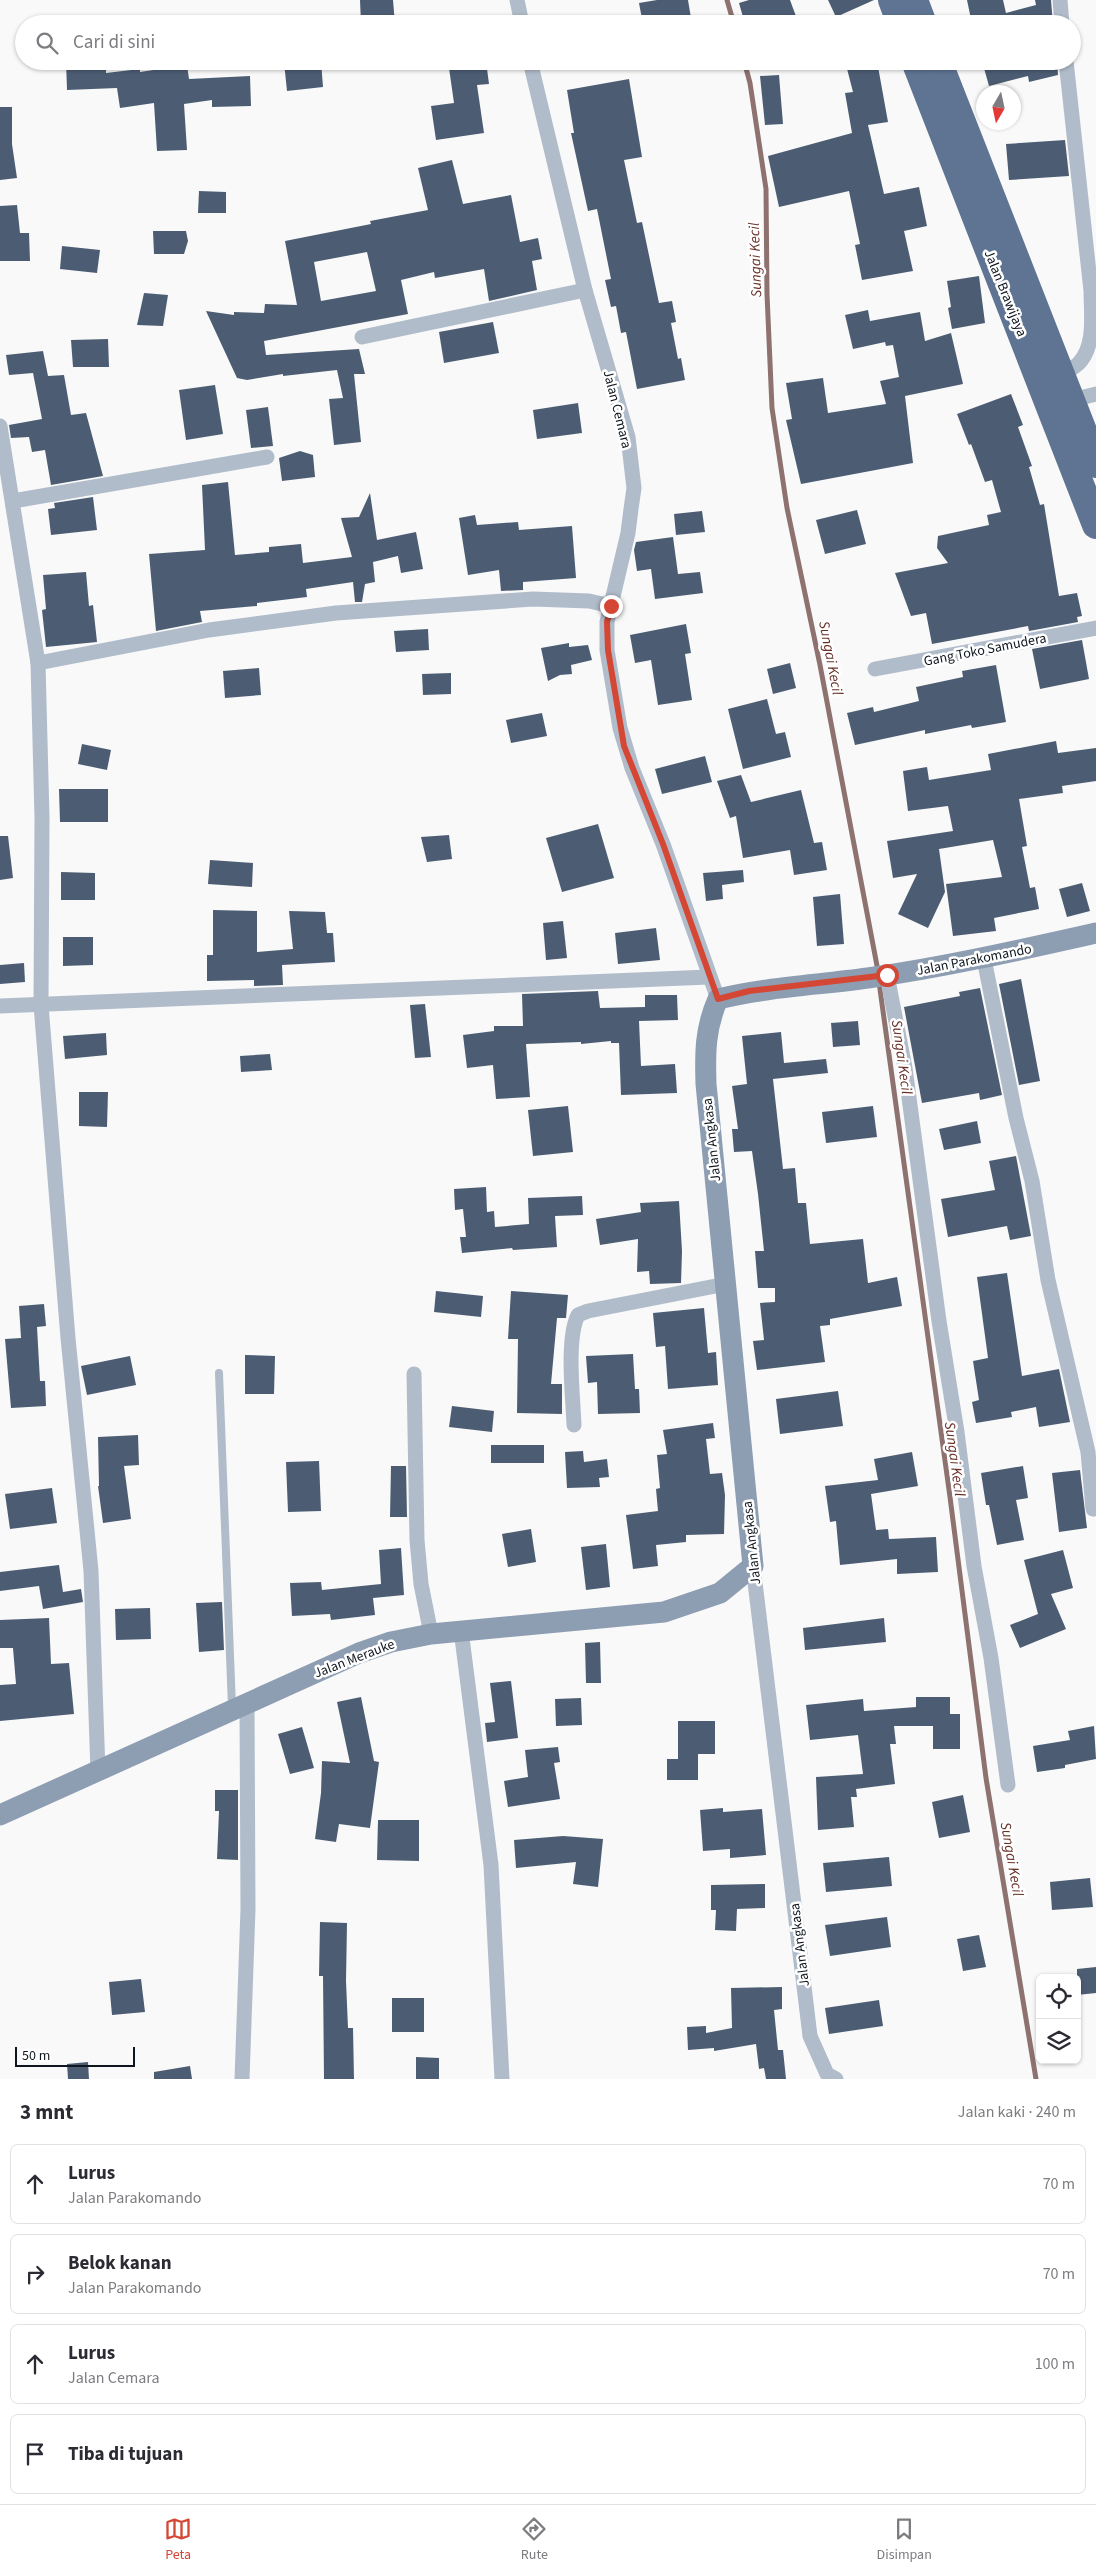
<!DOCTYPE html>
<html lang="id">
<meta charset="utf-8">
<style>
body{margin:0;font-family:"Source Sans 3",sans-serif;background:#f2f2f3;color:#2b2b33}
.controls{position:absolute;right:15px;bottom:15px;display:grid;overflow:hidden;border-radius:8px;box-shadow:0 1px 4px #0004}
.controls button{width:45px;height:45px;display:grid;place-items:center;padding:0;border:0;border-bottom:1px solid #e1e1e2;background:#fff;color:#2b2b33;font:25px sans-serif}
.compass{position:absolute;left:976px;top:85px;width:45px;height:45px;border-radius:50%;background:#fff;box-shadow:0 1px 4px #0004;rotate:189deg}
.scale{position:absolute;left:15px;bottom:12px;width:120px;box-sizing:border-box;padding-left:5px;border:2px solid #0e151e;border-top:0;font-size:14px;line-height:18px;white-space:nowrap;color:#0e151e;-webkit-text-stroke:4px #fff;paint-order:stroke}
.stop{position:absolute;width:15px;height:15px;margin:-11px;border:4px solid #d44735;border-radius:50%;background:#fff}
.stop.end{background:#d44735;border-color:#fff;box-shadow:0 1px 5px #0008}
.list{margin:0;padding:0;list-style:none}
h2{display:flex;justify-content:space-between;align-items:center;height:65px;margin:0;padding:0 20px;font-size:21px}
h2 small{font-size:16px;font-weight:400;color:#7c7c81}
.list li{display:grid;grid-template-columns:32px 1fr auto;gap:15px;align-items:center;box-sizing:border-box;height:80px;margin:0 10px 10px;padding:0 10px;border:1px solid #e1e1e2;border-radius:8px}
.list b{display:block;font-size:19px;white-space:nowrap}
.list p{margin:0;font-size:16px;white-space:nowrap;color:#7c7c81}
.list em{font-size:16px;font-style:normal;color:#7c7c81}
.icon{flex:none;width:28px;height:28px;fill:none;stroke:currentColor;stroke-width:2;stroke-linecap:round;stroke-linejoin:round}
.map{position:relative;flex:none;width:1096px;height:2079px;overflow:hidden}
.search{position:absolute;background:#fff;box-shadow:0 1px 4px #0004;left:15px;right:15px;top:15px;height:55px;display:flex;align-items:center;gap:12px;box-sizing:border-box;padding:0 18px;border-radius:28px;color:#7c7c81;font-size:19px}
.sheet{height:425px;background:#fff}
nav{display:flex;justify-content:space-around;align-items:center;box-sizing:border-box;height:70px;border-top:1px solid #e1e1e2;background:#fff;font-size:14px;color:#7c7c81}
nav a{display:grid;justify-items:center;gap:2px}
nav .on{color:#d44735}
.map>svg:first-child{display:block}
.lines{fill:none;stroke-linecap:round;stroke-linejoin:round}
.stream{stroke:#8d726f;stroke-width:5}
.building{fill:#4c5d73;fill-rule:evenodd}
.lane{stroke:#b1bcca;stroke-width:8}
.street{stroke:#b1bcca;stroke-width:15}
.secondary{stroke:#8d9db2;stroke-width:21}
.highway{stroke:#5e7492;stroke-width:28}
.route{stroke:#d44735;stroke-width:6}
.labels{text-anchor:middle;stroke-width:5;stroke-linejoin:round;paint-order:stroke}
.street-label{font-size:14px;fill:#0e151e;stroke:#fff}
.water-label{font-size:15px;font-style:italic;fill:#683027;stroke:#fff}
</style>
<div class="map">
<svg width="1096" height="2079" viewBox="0 0 1096 2079">
<rect width="100%" height="100%" fill="#f9f9f9"/>
<g class="lines">
<g class="stream">
<polyline points="727,0 734,24"/>
<polyline points="744,61 750,83 766,189 767,294 772,408 787,508 820,665 878,971"/>
<polyline points="879,982 950,1497 986,1778 1036,2079"/>
</g>
</g>
<g class="building">
<polygon points="360,0 393,0 395,24 361,24"/>
<polygon points="657,0 688,0 692,24 643,24 639,3"/>
<polygon points="749,0 790,0 797,19 782,24 745,24 739,3"/>
<polygon points="828,0 874,0 836,17"/>
<polygon points="967,0 1003,0 1006,13 1036,5 1035,0 1051,0 1053,24 972,24"/>
<polygon points="66,61 106,61 106,73 140,69 140,72 187,65 189,79 250,76 251,106 212,107 212,100 184,104 187,150 157,151 154,103 120,108 117,88 67,90"/>
<polygon points="321,61 323,87 287,91 284,62"/>
<polygon points="448,61 486,61 489,84 477,85 484,133 436,140 431,106 454,103"/>
<polygon points="845,61 877,61 888,122 868,125 884,194 919,187 927,226 904,231 913,271 862,280 855,245 860,244 849,191 779,207 768,156 852,133 845,93 853,92"/>
<polygon points="982,61 1057,61 1058,75 1029,82 1028,76 989,86"/>
<polygon points="779,75 783,124 765,125 760,76"/>
<polygon points="629,79 642,157 624,160 637,223 642,222 659,303 672,301 676,322 671,323 678,359 681,358 685,380 637,389 626,332 621,333 616,306 611,307 605,280 611,279 597,209 588,211 571,133 574,133 567,90"/>
<polygon points="0,107 12,107 12,144 17,178 0,180"/>
<polygon points="1065,140 1069,176 1009,180 1006,144"/>
<path d="M 452,160 L 463,204 L 511,195 L 520,242 L 538,238 L 542,259 L 532,261 L 537,290 L 489,301 L 484,269 L 435,278 L 434,272 L 401,280 L 408,314 L 264,341 L 266,355 L 359,349 L 365,374 L 354,374 L 361,442 L 334,445 L 329,399 L 343,398 L 337,370 L 283,376 L 283,374 L 247,380 L 237,378 L 206,311 L 234,315 L 234,312 L 264,313 L 265,304 L 297,305 L 285,241 L 371,224 L 370,221 L 428,210 L 418,168 ZM 367,252 L 376,291 L 321,301 L 314,262 Z"/>
<polygon points="199,191 226,192 226,213 198,213"/>
<polygon points="17,205 20,233 29,233 30,261 0,261 0,206"/>
<polygon points="153,231 186,231 188,241 184,254 154,254"/>
<polygon points="62,246 100,250 97,273 60,269"/>
<polygon points="979,276 985,323 952,329 948,308 951,307 947,281"/>
<polygon points="144,293 168,295 163,326 137,325"/>
<polygon points="868,310 870,321 920,312 925,341 951,333 963,384 905,396 913,463 801,484 786,420 792,419 786,383 823,378 828,413 886,404 880,381 899,377 893,345 886,346 885,342 853,349 845,315"/>
<polygon points="493,322 499,353 444,363 439,332"/>
<polygon points="108,339 109,367 73,367 71,340"/>
<polygon points="43,351 48,376 64,375 71,415 86,413 103,476 51,485 45,450 32,452 29,437 11,438 9,425 42,419 33,373 9,375 6,355"/>
<polygon points="215,385 223,434 186,440 179,390"/>
<polygon points="1011,394 1023,425 1018,427 1032,466 1029,467 1040,505 1044,504 1059,596 1077,593 1082,616 1077,617 1078,622 1029,631 1028,626 932,644 926,613 911,616 895,573 948,563 937,548 938,536 989,525 987,515 1001,512 992,480 985,482 971,444 969,445 957,414"/>
<polygon points="578,403 582,433 537,439 533,410"/>
<polygon points="268,407 273,446 251,448 246,410"/>
<polygon points="300,451 313,455 315,477 282,481 279,458"/>
<polygon points="228,482 235,555 269,552 269,547 301,544 303,563 352,557 341,518 359,517 370,493 377,540 416,532 423,569 401,573 398,556 373,562 375,582 365,584 362,602 355,602 353,582 306,589 307,597 257,603 257,606 200,611 202,622 156,631 149,554 205,550 202,485"/>
<polygon points="93,497 97,530 51,535 48,509 55,508 54,503"/>
<polygon points="857,510 866,544 825,554 816,520"/>
<polygon points="702,511 705,532 676,535 674,514"/>
<polygon points="475,515 477,525 518,522 519,530 572,526 576,578 523,582 523,590 501,591 499,570 468,575 459,518"/>
<polygon points="673,537 678,574 700,572 703,593 655,599 651,569 637,571 634,550 636,542"/>
<polygon points="86,572 89,606 93,605 97,642 46,647 42,610 46,609 43,575"/>
<polygon points="686,624 691,653 685,654 692,700 658,705 651,660 635,663 630,635"/>
<polygon points="428,629 429,650 396,652 394,631"/>
<polygon points="1082,640 1089,679 1040,689 1032,649"/>
<polygon points="569,643 569,647 588,645 592,660 571,665 572,674 560,675 548,681 541,648"/>
<polygon points="790,663 796,688 773,694 767,669"/>
<polygon points="996,665 1006,722 972,728 971,725 925,734 925,730 855,745 847,713 873,707 874,712 919,701 916,687 963,677 962,671"/>
<polygon points="259,668 261,695 225,698 223,671"/>
<polygon points="451,673 451,694 423,695 422,674"/>
<polygon points="767,699 776,734 785,732 791,757 743,769 728,709"/>
<polygon points="542,713 547,736 511,743 506,720"/>
<polygon points="1056,741 1058,753 1096,748 1096,781 1062,786 1063,793 1019,799 1027,846 1022,847 1030,888 1035,887 1039,909 994,918 996,931 953,936 946,884 1002,877 993,840 939,849 945,892 928,928 898,914 917,874 893,878 887,841 953,831 948,806 908,811 903,771 927,767 929,780 991,770 988,754"/>
<polygon points="82,744 111,750 107,770 78,764"/>
<polygon points="705,756 712,782 662,794 655,769"/>
<polygon points="741,775 751,802 801,790 814,843 822,842 827,870 794,875 790,850 743,858 736,816 730,818 717,781"/>
<polygon points="59,789 108,789 108,822 60,822"/>
<polygon points="598,824 614,878 562,892 546,838"/>
<polygon points="449,835 452,859 427,862 421,837"/>
<polygon points="0,836 8,836 13,878 0,880"/>
<polygon points="210,860 253,863 252,887 208,884"/>
<polygon points="743,870 744,882 722,885 723,899 706,901 703,873"/>
<polygon points="61,872 95,873 95,900 61,900"/>
<polygon points="1082,883 1090,911 1067,917 1059,889"/>
<polygon points="840,894 844,944 817,946 813,897"/>
<polygon points="213,910 257,911 257,952 293,949 289,911 325,912 327,933 333,933 335,962 282,965 283,985 254,986 254,980 207,981 207,955 213,955"/>
<polygon points="563,921 567,958 546,960 543,923"/>
<polygon points="656,928 660,960 618,964 615,933"/>
<polygon points="63,937 93,937 93,965 63,966"/>
<polygon points="24,963 25,982 0,984 0,965"/>
<polygon points="1021,979 1040,1081 1019,1085 999,984"/>
<polygon points="980,988 1002,1095 980,1100 979,1093 922,1103 904,1007 960,996 959,992"/>
<polygon points="598,991 600,1008 645,1007 645,995 677,995 678,1020 639,1021 641,1066 675,1064 677,1093 621,1095 619,1043 611,1043 611,1041 581,1044 581,1042 526,1044 530,1097 496,1099 493,1065 467,1068 463,1035 494,1031 494,1026 523,1026 522,994"/>
<polygon points="425,1004 431,1057 415,1058 410,1005"/>
<polygon points="858,1021 860,1045 833,1047 831,1023"/>
<polygon points="781,1032 784,1063 826,1059 828,1073 773,1079 783,1169 795,1168 798,1203 806,1203 810,1244 863,1239 868,1283 897,1277 902,1306 830,1319 830,1325 820,1326 825,1362 757,1370 753,1341 764,1340 760,1303 775,1302 775,1288 758,1288 755,1251 764,1251 758,1194 752,1151 734,1152 732,1129 738,1129 732,1086 747,1084 742,1036"/>
<polygon points="106,1033 107,1055 65,1059 63,1036"/>
<polygon points="270,1054 272,1070 241,1072 240,1056"/>
<polygon points="79,1092 108,1092 107,1127 79,1126"/>
<polygon points="568,1106 573,1152 533,1156 528,1110"/>
<polygon points="873,1106 877,1137 826,1143 822,1112"/>
<polygon points="977,1121 981,1143 944,1150 939,1129"/>
<polygon points="1016,1156 1031,1236 1010,1240 1007,1226 948,1237 941,1199 995,1190 989,1161"/>
<polygon points="486,1187 487,1212 494,1211 495,1227 529,1224 528,1198 582,1196 583,1215 555,1216 557,1247 513,1250 512,1248 462,1253 460,1237 466,1237 463,1209 455,1210 454,1189"/>
<polygon points="679,1201 682,1251 681,1283 650,1284 649,1271 637,1272 638,1239 600,1245 596,1219 641,1212 640,1203"/>
<polygon points="1007,1273 1022,1376 1059,1369 1070,1422 1039,1427 1036,1407 1011,1412 1012,1417 976,1423 972,1402 979,1400 973,1361 988,1358 977,1277"/>
<polygon points="436,1291 483,1296 481,1317 434,1312"/>
<polygon points="511,1291 568,1295 566,1318 557,1318 551,1384 562,1384 562,1414 517,1413 518,1339 508,1339"/>
<polygon points="44,1304 46,1326 37,1327 40,1381 45,1381 46,1406 11,1408 5,1339 21,1338 19,1306"/>
<polygon points="704,1308 708,1353 716,1352 718,1385 668,1389 665,1346 656,1347 653,1313"/>
<polygon points="633,1354 635,1389 639,1389 640,1413 598,1414 597,1382 588,1383 586,1356"/>
<polygon points="245,1355 275,1356 274,1394 245,1394"/>
<polygon points="130,1356 136,1385 87,1395 81,1366"/>
<polygon points="838,1391 843,1426 780,1434 776,1399"/>
<polygon points="452,1406 494,1411 492,1432 449,1427"/>
<polygon points="713,1423 715,1438 706,1439 710,1474 722,1473 725,1495 724,1534 686,1535 686,1542 656,1545 658,1566 633,1569 626,1515 658,1511 656,1489 660,1488 657,1455 667,1454 663,1430"/>
<polygon points="138,1435 139,1465 124,1466 131,1519 103,1523 98,1486 99,1486 98,1437"/>
<rect x="491" y="1445" width="53" height="18"/>
<polygon points="583,1451 584,1462 607,1459 609,1477 599,1478 600,1487 567,1488 565,1452"/>
<polygon points="912,1452 918,1486 871,1494 876,1530 888,1529 889,1539 936,1537 938,1572 897,1574 897,1559 840,1565 836,1521 830,1522 825,1486 878,1480 874,1459"/>
<polygon points="319,1461 321,1511 288,1512 286,1462"/>
<polygon points="391,1466 406,1466 407,1517 390,1517"/>
<polygon points="1023,1466 1028,1498 1016,1500 1024,1540 997,1545 989,1505 986,1505 981,1473"/>
<polygon points="1080,1470 1087,1528 1059,1532 1052,1473"/>
<polygon points="52,1488 57,1523 10,1529 5,1494"/>
<polygon points="531,1529 536,1562 508,1567 502,1534"/>
<polygon points="606,1544 610,1587 586,1590 581,1547"/>
<polygon points="401,1548 404,1595 373,1598 375,1615 331,1620 330,1614 292,1616 290,1583 321,1582 322,1590 381,1584 379,1550"/>
<polygon points="1063,1550 1073,1588 1051,1594 1066,1629 1020,1648 1010,1625 1038,1614 1024,1560"/>
<polygon points="59,1565 63,1592 81,1589 83,1602 43,1609 39,1586 0,1591 0,1572"/>
<polygon points="222,1602 224,1650 199,1652 196,1603"/>
<polygon points="150,1608 151,1639 116,1640 115,1609"/>
<polygon points="49,1618 51,1664 69,1663 74,1714 0,1721 0,1685 16,1684 13,1648 0,1648 0,1620"/>
<polygon points="884,1618 886,1642 805,1650 803,1628"/>
<polygon points="600,1642 601,1683 586,1683 585,1643"/>
<polygon points="511,1681 518,1738 487,1742 485,1723 495,1722 490,1683"/>
<polygon points="361,1697 374,1761 379,1762 370,1828 339,1824 336,1842 315,1839 321,1793 322,1761 350,1763 337,1702"/>
<polygon points="916,1697 950,1697 950,1714 960,1714 960,1749 933,1749 933,1726 894,1726 896,1744 890,1744 895,1784 856,1789 857,1797 851,1797 854,1827 818,1830 816,1777 863,1774 858,1735 810,1740 806,1705 863,1699 864,1711 916,1707"/>
<polygon points="581,1698 582,1725 556,1726 555,1699"/>
<polygon points="678,1721 715,1721 715,1754 698,1754 698,1780 667,1780 667,1759 678,1759"/>
<polygon points="1094,1726 1096,1759 1065,1765 1065,1768 1037,1772 1033,1746 1070,1740 1068,1731"/>
<polygon points="302,1727 314,1768 290,1774 278,1734"/>
<polygon points="558,1747 560,1762 554,1763 560,1799 508,1807 504,1781 528,1777 525,1750"/>
<polygon points="215,1790 238,1790 238,1860 217,1859 219,1811 215,1811"/>
<polygon points="963,1795 970,1832 939,1838 932,1802"/>
<polygon points="723,1808 723,1812 762,1809 766,1855 730,1858 730,1849 703,1851 700,1810"/>
<polygon points="378,1820 419,1820 419,1861 377,1860"/>
<polygon points="563,1836 603,1839 598,1887 573,1884 576,1862 516,1868 514,1840"/>
<polygon points="889,1857 892,1886 826,1892 823,1863"/>
<polygon points="1090,1878 1093,1907 1052,1910 1050,1882"/>
<polygon points="765,1884 765,1908 737,1909 736,1931 715,1930 716,1910 711,1910 711,1885"/>
<polygon points="887,1917 891,1947 830,1956 825,1925"/>
<polygon points="320,1922 347,1923 346,1981 348,2028 353,2028 354,2079 324,2079 323,1976 319,1976"/>
<polygon points="979,1935 986,1967 963,1971 957,1939"/>
<polygon points="1096,1967 1096,1993 1077,1995 1077,1969"/>
<polygon points="141,1979 145,2012 112,2015 109,1982"/>
<polygon points="782,1987 782,2009 774,2010 778,2050 783,2050 786,2079 766,2079 764,2068 759,2069 756,2044 714,2051 714,2048 688,2050 687,2027 706,2026 706,2033 732,2028 731,1988"/>
<rect x="392" y="1998" width="32" height="34"/>
<polygon points="879,2000 883,2026 829,2034 825,2008"/>
<polygon points="416,2057 439,2058 439,2079 416,2079"/>
<polygon points="88,2062 89,2079 68,2079 67,2064"/>
<polygon points="190,2066 192,2079 154,2079 154,2072"/>
</g>
<g class="lines">
<polyline class="lane" points="219,1373 232,1707"/>
<g class="street">
<polyline points="517,0 522,24"/>
<polyline points="1060,0 1062,24"/>
<polyline points="530,61 585,290 628,437 634,488 631,509 628,533 607,622 607,650 620,728 632,768 663,844 718,999"/>
<polyline points="362,337 585,290"/>
<path d="M 1060,377 C 1066,372 1074,368 1079,363 C 1096,345 1091,313 1091,291 L 1066,61"/>
<polyline points="1072,400 1096,394"/>
<polyline points="0,426 38,663 42,818 41,1005 68,1338 91,1571 98,1772"/>
<polyline points="13,501 267,457"/>
<polyline points="38,663 209,630 336,613 533,599 589,601 611,606"/>
<polyline points="875,669 1096,628"/>
<polyline points="984,959 1016,1118 1032,1181 1048,1280 1088,1452 1093,1509"/>
<polyline points="887,975 905,1068 939,1321 957,1432 974,1566 991,1658 1008,1785"/>
<polyline points="0,1006 709,977"/>
<polyline points="414,1374 417,1540 421,1584 431,1634"/>
<path d="M 574,1425 C 573,1397 566,1339 578,1315 L 588,1311 L 726,1284"/>
<polyline points="753,1566 810,2036 827,2074 836,2079"/>
<polyline points="461,1630 491,1865 502,2079"/>
<polyline points="242,2079 248,1909 247,1703"/>
</g>
<path class="secondary" d="M 0,1815 L 359,1653 L 391,1642 L 431,1634 L 664,1612 L 720,1593 L 753,1566 L 706,1084 C 705,1053 705,1028 718,999 C 767,987 818,985 868,978 C 945,967 1020,950 1096,933"/>
<g class="highway">
<polyline points="892,0 901,24"/>
<polyline points="914,0 923,24"/>
<polyline points="915,61 1096,525"/>
<polyline points="938,61 1096,464"/>
</g>
</g>
<g class="lines">
<polyline class="route" points="611,606 607,622 608,650 624,746 663,844 718,999 749,991 887,975"/>
</g>
<g class="labels">
<g class="street-label">
<text transform="translate(1006 293) rotate(68)" y="5">Jalan Brawijaya</text>
<text transform="translate(618 409) rotate(76)" y="5">Jalan Cemara</text>
<text transform="translate(985 649) rotate(-11)" y="5">Gang Toko Samudera</text>
<text transform="translate(974 959) rotate(-11)" y="5">Jalan Parakomando</text>
<text transform="translate(711 1140) rotate(-96)" y="5">Jalan Angkasa</text>
<text transform="translate(751 1543) rotate(-96)" y="5">Jalan Angkasa</text>
<text transform="translate(354 1658) rotate(-21)" y="5">Jalan Merauke</text>
<text transform="translate(799 1945) rotate(-97)" y="5">Jalan Angkasa</text>
</g>
<g class="water-label">
<text transform="translate(755 260) rotate(-92)" y="5">Sungai Kecil</text>
<text transform="translate(831 658) rotate(79)" y="5">Sungai Kecil</text>
<text transform="translate(902 1057) rotate(82)" y="5">Sungai Kecil</text>
<text transform="translate(955 1459) rotate(82)" y="5">Sungai Kecil</text>
<text transform="translate(1012 1859) rotate(80)" y="5">Sungai Kecil</text>
</g>
</g>
</svg>
<div class="controls">
<button><svg class="icon" aria-label="locate" viewBox="0 0 24 24"><circle cx="12" cy="12" r="6"/><path d="M12 2v4M12 18v4M2 12h4M18 12h4"/></svg></button>
<button><svg class="icon" aria-label="layers" viewBox="0 0 24 24"><path d="M12 4l9 5-9 5-9-5zM3 14l9 5 9-5"/></svg></button>
</div>
<svg class="compass" viewBox="-18 -18 36 36"><path d="M0-13l5 13h-10z" fill="#e53935"/><path d="M0 13l5-13h-10z" fill="#7c7c81"/></svg>
<div class="scale">50 m</div>
<div class="stop" style="left:887px;top:975px"></div>
<div class="stop end" style="left:611px;top:606px"></div>
<div class="search"><svg class="icon" aria-label="search" viewBox="0 0 24 24"><circle cx="10" cy="10" r="6"/><path d="M15 15l6 6"/></svg>Cari di sini</div>
</div>
<section class="sheet">
<h2>3 mnt<small>Jalan kaki · 240 m</small></h2>
<ul class="list">
<li><svg class="icon" aria-label="ahead" viewBox="0 0 24 24"><path d="M12 20V5M6 11l6-6 6 6"/></svg><div><b>Lurus</b><p>Jalan Parakomando</p></div><em>70 m</em></li>
<li><svg class="icon" aria-label="right" viewBox="0 0 24 24"><path d="M7 20v-9h11M14 6l5 5-5 5"/></svg><div><b>Belok kanan</b><p>Jalan Parakomando</p></div><em>70 m</em></li>
<li><svg class="icon" aria-label="ahead" viewBox="0 0 24 24"><path d="M12 20V5M6 11l6-6 6 6"/></svg><div><b>Lurus</b><p>Jalan Cemara</p></div><em>100 m</em></li>
<li><svg class="icon" aria-label="arrive" viewBox="0 0 24 24"><path d="M6 21V4h12l-3 4 3 4H6"/></svg><div><b>Tiba di tujuan</b></div></li>
</ul>
</section>
<nav>
<a class="on"><svg class="icon" aria-label="map" viewBox="0 0 24 24"><path d="M3 6l6-2 6 2 6-2v14l-6 2-6-2-6 2zM9 4v14M15 6v14"/></svg>Peta</a>
<a><svg class="icon" aria-label="directions" viewBox="0 0 24 24"><path d="M12 3l9 9-9 9-9-9zM9 14v-3h6M13 9l2 2-2 2"/></svg>Rute</a>
<a><svg class="icon" aria-label="saved" viewBox="0 0 24 24"><path d="M7 4h10v16l-5-4-5 4z"/></svg>Disimpan</a>
</nav>
